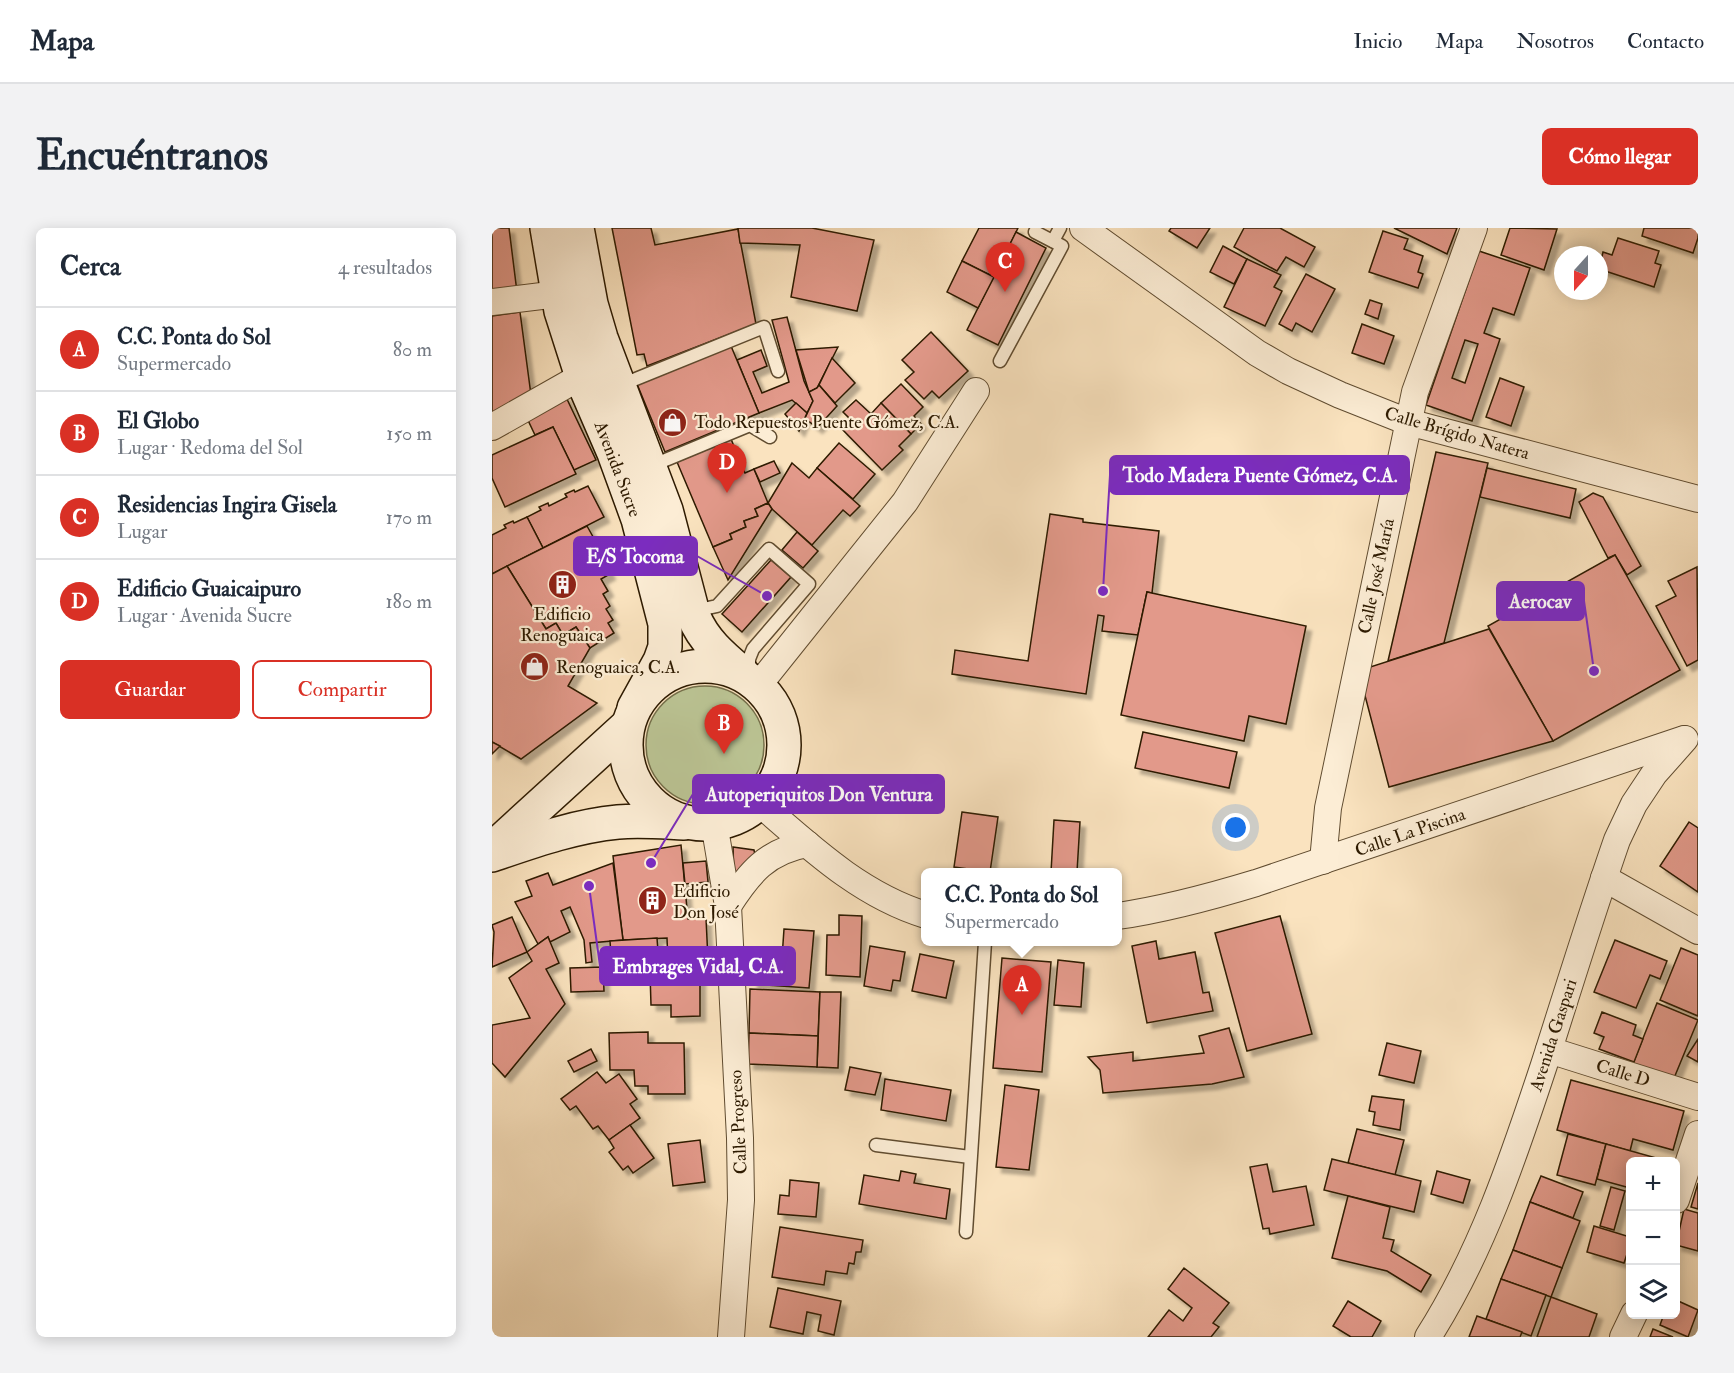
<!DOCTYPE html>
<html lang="es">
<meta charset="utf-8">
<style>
body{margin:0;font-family:"IM FELL Double Pica",serif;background:#f2f2f3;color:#1f2937}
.controls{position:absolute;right:18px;bottom:18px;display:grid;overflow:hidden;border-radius:9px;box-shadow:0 3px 15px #0003}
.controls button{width:54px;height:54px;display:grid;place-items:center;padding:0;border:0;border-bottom:2px solid #e0e1e3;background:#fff;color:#1f2937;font:30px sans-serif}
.compass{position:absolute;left:1062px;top:18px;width:54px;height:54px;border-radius:50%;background:#fff;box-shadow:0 3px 15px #0003;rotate:201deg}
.you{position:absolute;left:744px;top:600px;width:21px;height:21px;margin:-15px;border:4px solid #fff;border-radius:50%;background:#1a73e8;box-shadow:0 0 0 9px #1a73e833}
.badge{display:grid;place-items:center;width:39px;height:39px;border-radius:50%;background:#d93025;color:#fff;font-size:20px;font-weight:700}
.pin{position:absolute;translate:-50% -50px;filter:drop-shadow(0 2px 3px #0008)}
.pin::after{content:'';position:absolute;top:32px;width:21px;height:18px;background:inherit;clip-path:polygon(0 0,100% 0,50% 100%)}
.popup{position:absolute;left:429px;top:640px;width:201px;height:78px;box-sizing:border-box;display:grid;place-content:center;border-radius:9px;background:#fff;filter:drop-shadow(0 2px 4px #0005);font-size:20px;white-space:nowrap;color:#747a83}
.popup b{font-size:22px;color:#1f2937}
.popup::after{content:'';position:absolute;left:50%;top:100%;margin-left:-12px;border:12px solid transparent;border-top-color:#fff}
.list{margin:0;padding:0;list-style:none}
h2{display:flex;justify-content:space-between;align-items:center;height:78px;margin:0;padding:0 24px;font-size:26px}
h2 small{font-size:20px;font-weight:400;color:#747a83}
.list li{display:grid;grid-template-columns:39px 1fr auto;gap:18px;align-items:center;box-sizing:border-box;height:84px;padding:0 24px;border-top:2px solid #e0e1e3}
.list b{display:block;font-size:22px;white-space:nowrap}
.list p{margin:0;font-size:20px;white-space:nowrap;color:#747a83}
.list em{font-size:20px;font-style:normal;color:#747a83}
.actions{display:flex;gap:12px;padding:18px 24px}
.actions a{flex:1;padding:14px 0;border:2px solid #d93025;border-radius:9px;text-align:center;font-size:21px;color:#d93025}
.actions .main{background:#d93025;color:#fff}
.icon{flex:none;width:33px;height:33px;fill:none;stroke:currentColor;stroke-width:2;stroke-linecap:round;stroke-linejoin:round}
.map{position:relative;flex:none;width:1206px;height:1109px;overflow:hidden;border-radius:9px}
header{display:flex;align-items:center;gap:36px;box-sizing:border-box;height:84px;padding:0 30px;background:#fff;border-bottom:2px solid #e0e1e3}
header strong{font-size:28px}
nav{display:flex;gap:33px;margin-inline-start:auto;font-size:21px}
.intro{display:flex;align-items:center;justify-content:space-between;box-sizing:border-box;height:144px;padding:0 36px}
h1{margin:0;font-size:42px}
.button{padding:15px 27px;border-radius:9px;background:#d93025;color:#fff;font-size:21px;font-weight:700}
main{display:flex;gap:36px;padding:0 36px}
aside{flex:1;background:#fff;border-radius:9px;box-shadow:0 3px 15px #0003}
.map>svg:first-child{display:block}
.green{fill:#bbc494;stroke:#746f4a;stroke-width:1.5}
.building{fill:#e2998a;stroke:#2d1a00;stroke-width:1.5;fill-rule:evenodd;filter:url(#shadow)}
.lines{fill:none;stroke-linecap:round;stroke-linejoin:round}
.lane-casing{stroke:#604c30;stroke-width:15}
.street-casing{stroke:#604c30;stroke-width:28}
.secondary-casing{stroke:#2d1a00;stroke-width:36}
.lane{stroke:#fcedd5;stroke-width:12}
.street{stroke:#fcedd5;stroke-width:26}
.secondary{stroke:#fcedd5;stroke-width:33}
.labels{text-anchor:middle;stroke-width:4.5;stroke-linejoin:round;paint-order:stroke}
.poi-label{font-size:18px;fill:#2d1a00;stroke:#fcedd5;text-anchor:start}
.street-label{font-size:18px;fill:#2d1a00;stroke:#fcedd5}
.leader{fill:none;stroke:#7b2cbf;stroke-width:2}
.callout-dot{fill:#7b2cbf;stroke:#fcedd5;stroke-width:2}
.callout{fill:#7b2cbf;stroke:#7b2cbf;stroke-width:2}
.callout-label{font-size:20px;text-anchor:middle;font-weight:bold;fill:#fff}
</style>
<header>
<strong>Mapa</strong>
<nav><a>Inicio</a><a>Mapa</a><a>Nosotros</a><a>Contacto</a></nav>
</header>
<div class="intro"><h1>Encuéntranos</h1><a class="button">Cómo llegar</a></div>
<main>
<aside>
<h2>Cerca<small>4 resultados</small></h2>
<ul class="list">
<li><span class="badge">A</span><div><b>C.C. Ponta do Sol</b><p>Supermercado</p></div><em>80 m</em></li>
<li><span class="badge">B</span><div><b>El Globo</b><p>Lugar · Redoma del Sol</p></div><em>150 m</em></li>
<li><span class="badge">C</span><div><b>Residencias Ingira Gisela</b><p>Lugar</p></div><em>170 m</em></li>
<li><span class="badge">D</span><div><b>Edificio Guaicaipuro</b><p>Lugar · Avenida Sucre</p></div><em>180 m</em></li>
</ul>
<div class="actions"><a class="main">Guardar</a><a>Compartir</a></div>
</aside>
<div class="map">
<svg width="1206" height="1109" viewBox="0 0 1206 1109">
<defs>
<filter id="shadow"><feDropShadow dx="5.5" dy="5.5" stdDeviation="1.5" flood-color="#0004"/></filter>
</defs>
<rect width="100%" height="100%" fill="#fae3bf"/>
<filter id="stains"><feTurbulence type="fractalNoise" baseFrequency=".00333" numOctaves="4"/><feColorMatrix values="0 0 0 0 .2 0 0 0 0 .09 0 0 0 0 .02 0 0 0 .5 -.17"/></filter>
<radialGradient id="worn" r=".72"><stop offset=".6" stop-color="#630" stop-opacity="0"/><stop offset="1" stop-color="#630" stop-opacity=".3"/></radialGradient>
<circle class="green" cx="213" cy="517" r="59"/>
<g class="building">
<polygon points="0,0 17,0 25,64 0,67"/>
<polygon points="120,0 159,0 163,17 246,1 264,96 155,138 152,126 145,127"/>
<polygon points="246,0 320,0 382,12 365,83 299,69 308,17 248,15"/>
<polygon points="487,0 526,0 502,49 470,33"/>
<polygon points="679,0 718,0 705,20 677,3"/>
<polygon points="752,0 788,0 823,19 812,39 794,29 785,43 742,19"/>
<polygon points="902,0 965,0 955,26"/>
<polygon points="1018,0 1065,1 1052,42 1009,27"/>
<polygon points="1152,0 1206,0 1206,10 1201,25 1150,8"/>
<polygon points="891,3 916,11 912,21 931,28 926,44 931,46 926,60 877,44"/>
<polygon points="524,4 554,20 506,117 475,102"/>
<polygon points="1126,10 1167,23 1163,35 1169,37 1162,59 1107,41 1111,24 1120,27"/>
<polygon points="731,18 755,31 742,56 718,44"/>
<path d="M 987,23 L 1038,40 L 1022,87 L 1001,80 L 992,105 L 1008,111 L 980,193 L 934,177 ZM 973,112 L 986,116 L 973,155 L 960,150 Z"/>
<polygon points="755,31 789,47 782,59 790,63 773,98 732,79"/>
<polygon points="470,33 502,49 486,80 455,64"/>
<polygon points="814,46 843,61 820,104 804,95 800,103 787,96"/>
<polygon points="878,72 890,76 886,91 873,86"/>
<polygon points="28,84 39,167 0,191 0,88"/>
<polygon points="295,89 312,153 321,173 315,185 300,172 267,185 245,132 269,122 275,138 261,144 270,165 297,154 280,92"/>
<polygon points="870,96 902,108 892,136 860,125"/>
<polygon points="439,104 476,143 447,170 440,163 432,171 413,152 422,144 410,132"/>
<polygon points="239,118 267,185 173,224 145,156"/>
<polygon points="346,119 325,160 317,164 304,122"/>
<polygon points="340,130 363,155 343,175 327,157"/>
<polygon points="1008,150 1032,159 1019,198 994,189"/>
<polygon points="409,156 431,179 422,188 429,196 419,206 389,175"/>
<polygon points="327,157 345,178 325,200 313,190 321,173 317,164 325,160"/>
<polygon points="73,167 104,232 82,242 61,199 43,207 34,188"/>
<polygon points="364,172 379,186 389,175 419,206 407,218 411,222 390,242 349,200 359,192 351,184"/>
<polygon points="304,175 315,185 307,203 293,186"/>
<polygon points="61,199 84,246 13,279 0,250 0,227"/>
<polygon points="239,211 253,245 262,241 276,275 263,281 266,288 252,293 254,299 238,306 240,311 221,319 185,234"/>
<polygon points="347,215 383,246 361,271 325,240"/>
<polygon points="944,224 996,235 952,415 896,433"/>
<polygon points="282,233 288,245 268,254 262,241"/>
<polygon points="300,235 317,250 325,240 368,278 358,288 351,282 320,317 280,281 276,275"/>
<polygon points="995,240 1084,261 1078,290 988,269"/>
<polygon points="96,258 112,289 51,320 35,289 49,282 47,279 56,275 57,278 75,269 73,266 82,262 83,264"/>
<polygon points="1101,265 1111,269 1149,338 1135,347 1123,327 1116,330 1087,274"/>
<polygon points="276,275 280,281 236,352 221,319 240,311 238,306 254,299 252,293 266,288 263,281"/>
<polygon points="558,286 591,291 591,294 667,303 660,365 655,364 646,407 610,403 612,388 606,387 594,466 460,446 463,422 536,433"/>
<polygon points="35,289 51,320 0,346 0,307 14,300 12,297 21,293 22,295"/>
<polygon points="95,298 114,332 111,335 118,346 109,351 116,363 111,366 118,378 114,381 121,392 116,395 122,405 98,420 84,399 71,407 64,395 54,401 15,338"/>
<polygon points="305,304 326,323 311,340 290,322"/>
<polygon points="1123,327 1188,442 1061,513 996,398"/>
<polygon points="279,332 299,349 250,404 230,386"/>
<polygon points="15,338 54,401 64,395 71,407 84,399 98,420 76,458 105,475 29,531 0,514 0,346"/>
<polygon points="1205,339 1206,432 1195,438 1164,378 1184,368 1176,353"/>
<polygon points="655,364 814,398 794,496 757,488 752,513 629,487"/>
<polygon points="997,401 1061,513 897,559 871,460 875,440"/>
<polygon points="651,504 745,524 737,560 643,540"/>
<polygon points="0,514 8,518 0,526"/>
<polygon points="470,584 506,589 498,644 462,639"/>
<polygon points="562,592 588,594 585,644 559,644"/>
<polygon points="1197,594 1206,600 1206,664 1168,638"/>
<polygon points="189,617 196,691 214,690 216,732 176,734 175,710 131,712 121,628"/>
<polygon points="241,619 262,622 264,632 242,649"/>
<polygon points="214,633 216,654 193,656 191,635"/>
<polygon points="121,635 131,712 98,715 100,734 94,735 92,712 78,679 69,683 78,704 58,714 56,709 46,716 23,674 40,668 34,653 56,645 61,657"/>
<polygon points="347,687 370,688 368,749 334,747 335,707 347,707"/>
<polygon points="788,688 820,806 755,823 723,705"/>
<polygon points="20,689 35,724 0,739 2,704 0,697"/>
<polygon points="292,701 322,703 317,760 260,756 263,728 290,730"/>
<polygon points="56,709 67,735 54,741 73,776 13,849 0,835 0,797 38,790 17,750 40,733 35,724"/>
<polygon points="165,710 167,737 120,741 118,713"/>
<polygon points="1123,712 1175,733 1168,751 1158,747 1144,780 1102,764"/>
<polygon points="664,713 667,731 703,724 711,765 717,764 721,783 655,795 640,718"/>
<polygon points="378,718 413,724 408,753 401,752 399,763 372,758"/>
<polygon points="1189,720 1206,727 1206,788 1168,772"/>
<polygon points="428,726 462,733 454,770 420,763"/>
<polygon points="510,730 559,734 550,844 501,840"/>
<polygon points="566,732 592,735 589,779 562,777"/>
<polygon points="111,739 112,763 79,764 78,740"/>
<polygon points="158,745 208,745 208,788 179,789 179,777 159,777"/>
<polygon points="258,761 328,764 326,808 257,805"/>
<polygon points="328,764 349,764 346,840 325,839"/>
<polygon points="1165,775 1206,792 1180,855 1140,838"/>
<polygon points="1110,784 1144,797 1141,807 1151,811 1142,834 1107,821 1112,809 1102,805"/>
<polygon points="737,800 752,849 720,856 611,865 608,842 596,829 641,824 641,833 712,825 707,808"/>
<polygon points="156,804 156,815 192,815 193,866 156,866 156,858 143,858 142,842 118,842 117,805"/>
<polygon points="257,805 326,808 325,839 256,836"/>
<polygon points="1206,811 1206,834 1195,828"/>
<polygon points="895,815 929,823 922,855 887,847"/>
<polygon points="99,821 105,833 82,844 76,833"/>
<polygon points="358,839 389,845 383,867 353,862"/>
<polygon points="105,844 114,855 127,846 145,871 138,876 148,890 117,912 106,898 101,901 84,878 78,882 69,871"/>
<polygon points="393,851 459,862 454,893 389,882"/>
<polygon points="1079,852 1192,883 1181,922 1141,911 1138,923 1065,902"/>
<polygon points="513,857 547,862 537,942 504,939"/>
<polygon points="880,868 912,872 908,902 881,897 883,884 877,883"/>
<polygon points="138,897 162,930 141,945 136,938 131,942 117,924 122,920 117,912"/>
<polygon points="865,901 912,912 903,947 856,935"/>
<polygon points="1076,906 1114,916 1103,957 1065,947"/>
<polygon points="208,912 213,954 181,958 176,916"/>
<polygon points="1114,916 1175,933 1175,934 1138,934 1138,960 1105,951"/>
<polygon points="840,931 929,953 922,984 832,962"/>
<polygon points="775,936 781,964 814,958 822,997 778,1006 777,1000 771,1001 758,939"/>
<polygon points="409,943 424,946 422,955 458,961 454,991 367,976 372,947 407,953"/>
<polygon points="945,943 978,952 971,975 939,966"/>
<polygon points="1049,948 1091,964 1081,990 1038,974"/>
<polygon points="298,952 327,955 324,989 286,986 288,967 297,968"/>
<polygon points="1206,955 1206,981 1199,979"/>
<polygon points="1119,959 1133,963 1122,1002 1108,998"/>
<polygon points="856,968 898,979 891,1010 902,1012 899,1023 939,1047 929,1064 895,1043 840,1030"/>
<polygon points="1038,974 1088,993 1070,1040 1021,1022"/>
<polygon points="1192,981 1206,985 1206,1023 1184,1017"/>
<polygon points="1102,998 1138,1009 1138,1027 1135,1026 1132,1035 1095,1024"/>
<polygon points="288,999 371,1012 369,1024 364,1024 362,1036 357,1035 355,1046 334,1043 332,1057 280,1049"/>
<polygon points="1021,1022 1070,1040 1059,1069 1009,1051"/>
<polygon points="692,1040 737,1075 721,1095 727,1099 719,1109 656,1109 677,1082 691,1093 700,1080 676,1061"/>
<polygon points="1009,1051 1054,1067 1039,1108 994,1091"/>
<polygon points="286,1060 349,1073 342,1107 326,1103 329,1087 315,1084 311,1106 278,1099"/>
<polygon points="1059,1069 1105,1086 1097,1109 1045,1109"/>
<polygon points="1184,1072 1206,1082 1196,1109 1168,1097 1172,1086 1184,1086"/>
<polygon points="856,1073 889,1093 880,1109 859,1109 841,1098"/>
<polygon points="985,1088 1030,1104 1028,1109 977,1109"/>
<polygon points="1161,1101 1181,1109 1158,1109"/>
</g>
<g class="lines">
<defs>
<g id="lane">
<polyline points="561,13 568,0"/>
<polyline points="508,133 570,18 543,4"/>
<polyline points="129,157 272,99 286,143"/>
<polyline points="159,238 258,197 278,209"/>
<polyline points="202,383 225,378 277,321 317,356 261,421 257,431 257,445"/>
<polyline points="384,917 478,929"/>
<polyline points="474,1004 493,714"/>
</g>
<g id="street">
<polyline points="591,0 765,125 796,143 848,167 916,194 1206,271"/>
<polyline points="0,74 66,66"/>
<polyline points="0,199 90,148"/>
<polyline points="265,459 413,274 484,163"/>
<path d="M 266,574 C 317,618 368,667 434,687"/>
<polyline points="222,595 236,678 248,910 249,972 239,1109"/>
<polyline points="831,633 836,580 923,164 982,0"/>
<polyline points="1112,650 1206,703"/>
<path d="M 236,678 C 257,645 275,623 315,616"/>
<path d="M 626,688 C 674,681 718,669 764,655 L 1192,511"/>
<polyline points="1057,822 1206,869"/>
<polyline points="1184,972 1206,906"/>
<path d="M 936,1109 C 989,1026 1021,931 1052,837 C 1076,762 1099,687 1125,612 L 1142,576 L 1162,546 L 1193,511"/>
<polyline points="1131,1109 1142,1086"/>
</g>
<g id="secondary">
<polyline points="55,0 69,83 93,158 122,225 146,291 173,396 173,419 168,433 142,480"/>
<path d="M 85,0 L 99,76 L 109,110 L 174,282 L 202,389 C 212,413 230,428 250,445"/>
<circle cx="213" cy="517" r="79"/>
<polyline points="0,621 136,497"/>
<path d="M 0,627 C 41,613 83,598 126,594 C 148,592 170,594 192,595"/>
</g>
</defs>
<use href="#lane" class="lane-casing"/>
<use href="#street" class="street-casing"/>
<use href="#secondary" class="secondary-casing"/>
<use href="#lane" class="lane"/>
<use href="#street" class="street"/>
<use href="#secondary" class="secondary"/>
</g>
<defs>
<symbol id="shop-disc" viewBox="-11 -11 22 22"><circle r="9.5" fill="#8f2418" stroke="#fcedd5"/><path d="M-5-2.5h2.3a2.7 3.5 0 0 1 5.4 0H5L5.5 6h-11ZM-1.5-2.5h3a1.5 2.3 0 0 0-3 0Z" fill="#fff"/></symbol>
<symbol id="building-disc" viewBox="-11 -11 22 22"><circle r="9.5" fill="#8f2418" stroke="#fcedd5"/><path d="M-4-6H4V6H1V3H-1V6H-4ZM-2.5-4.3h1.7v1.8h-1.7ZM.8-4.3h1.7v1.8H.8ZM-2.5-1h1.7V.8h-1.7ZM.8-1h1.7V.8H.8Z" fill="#fff"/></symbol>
</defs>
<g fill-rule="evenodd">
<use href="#shop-disc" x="164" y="178" width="33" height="33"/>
<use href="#building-disc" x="54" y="340" width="33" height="33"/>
<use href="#shop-disc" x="26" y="422" width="33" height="33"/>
<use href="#building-disc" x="144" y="656" width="33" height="33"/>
</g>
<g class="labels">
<g class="poi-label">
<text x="202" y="200">Todo Repuestos Puente Gómez, C.A.</text>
<text x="70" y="392" text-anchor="middle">Edificio<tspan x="70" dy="21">Renoguaica</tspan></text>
<text x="64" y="445">Renoguaica, C.A.</text>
<text x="181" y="669">Edificio<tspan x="181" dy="21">Don José</tspan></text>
</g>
<g class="street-label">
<text transform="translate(965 205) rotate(16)" y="6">Calle Brígido Natera</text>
<text transform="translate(126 241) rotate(69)" y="6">Avenida Sucre</text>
<text transform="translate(884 348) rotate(-78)" y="6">Calle José María</text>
<text transform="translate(918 604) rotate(-19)" y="6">Calle La Piscina</text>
<text transform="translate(1061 807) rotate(-72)" y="6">Avenida Gaspari</text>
<text transform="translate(1131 845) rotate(17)" y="6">Calle D</text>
<text transform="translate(246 894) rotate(-93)" y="6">Calle Progreso</text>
</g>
</g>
<path class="leader" d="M611 363L618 247M275 368L205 328M1102 443L1092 373M159 635L201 566M97 658L108 738"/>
<g class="callout-dot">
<circle cx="611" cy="363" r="6"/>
<circle cx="275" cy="368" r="6"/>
<circle cx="1102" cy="443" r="6"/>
<circle cx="159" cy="635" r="6"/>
<circle cx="97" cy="658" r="6"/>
</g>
<g class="callout">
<rect x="618" y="228" width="299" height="38" rx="6"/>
<rect x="82" y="309" width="123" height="38" rx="6"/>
<rect x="1005" y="354" width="87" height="38" rx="6"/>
<rect x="201" y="547" width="251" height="38" rx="6"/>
<rect x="108" y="719" width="195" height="38" rx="6"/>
</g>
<g class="callout-label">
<text x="768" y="254">Todo Madera Puente Gómez, C.A.</text>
<text x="143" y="335">E/S Tocoma</text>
<text x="1048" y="380">Aerocav</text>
<text x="327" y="573">Autoperiquitos Don Ventura</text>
<text x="206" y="745">Embrages Vidal, C.A.</text>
</g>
<rect width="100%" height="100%" filter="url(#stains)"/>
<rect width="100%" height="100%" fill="url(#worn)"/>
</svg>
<div class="controls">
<button>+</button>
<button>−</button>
<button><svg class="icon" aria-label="layers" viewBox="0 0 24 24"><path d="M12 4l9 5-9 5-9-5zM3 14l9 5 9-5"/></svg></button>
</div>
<svg class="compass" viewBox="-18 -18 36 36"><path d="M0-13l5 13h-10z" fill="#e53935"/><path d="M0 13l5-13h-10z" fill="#747a83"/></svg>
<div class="you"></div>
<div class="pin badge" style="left:530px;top:787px">A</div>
<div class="popup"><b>C.C. Ponta do Sol</b>Supermercado</div>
<div class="pin badge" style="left:232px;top:526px">B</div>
<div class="pin badge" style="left:513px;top:64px">C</div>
<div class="pin badge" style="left:235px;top:265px">D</div>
</div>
</main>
